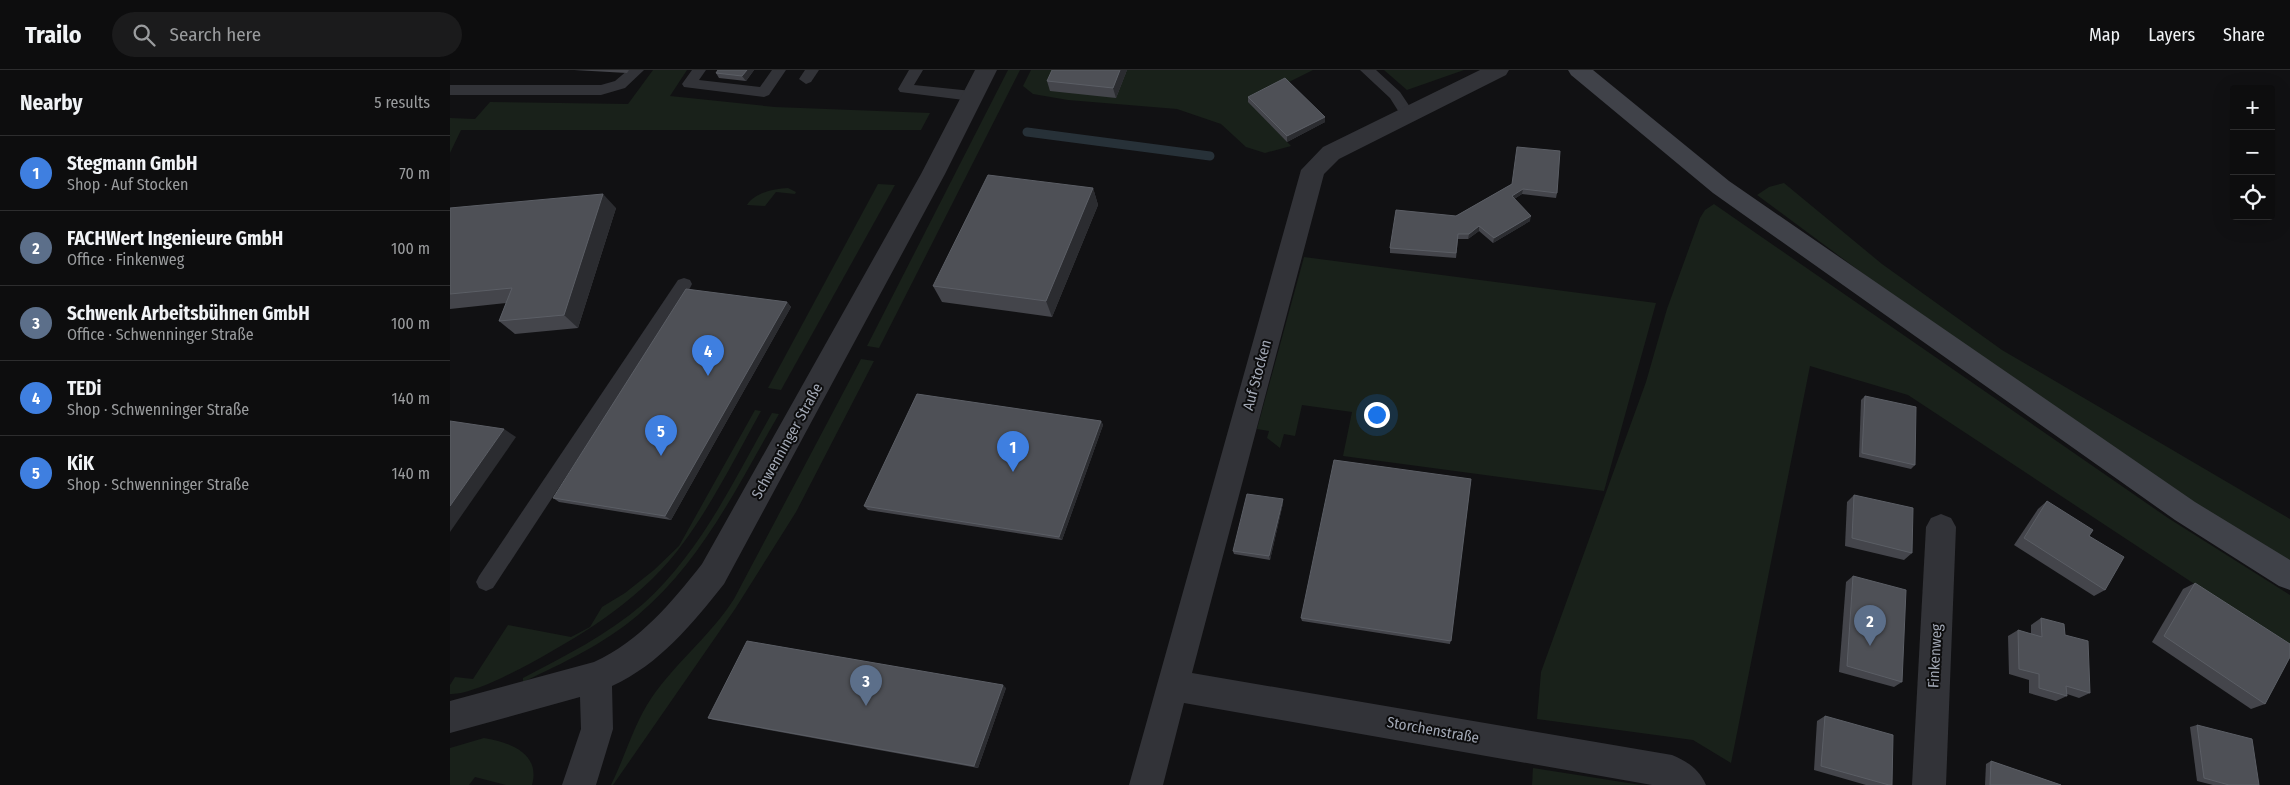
<!DOCTYPE html>
<meta charset="utf-8">
<style>
body{margin:0;font-family:"Fira Sans Condensed",sans-serif;background:#1b1b1c;color:#f1f3f6}
.controls{position:absolute;right:15px;top:15px;display:grid;overflow:hidden;border-radius:5px;box-shadow:0 5px 20px #0002}
.controls button{width:45px;height:45px;display:grid;place-items:center;padding:0;border:0;border-bottom:1px solid #2d2d2e;background:#0d0d0e;color:#f1f3f6;font:25px sans-serif}
.you{position:absolute;left:926px;top:344px;width:18px;height:18px;margin:-12px;border:4px solid #fff;border-radius:50%;background:#1a73e8;box-shadow:0 0 0 8px #1a73e833}
.badge{display:grid;place-items:center;width:32px;height:32px;border-radius:50%;background:#0b8043;color:#fff;font-size:16px;font-weight:700}
.pin{position:absolute;translate:-50% -41px;filter:drop-shadow(0 1px 2px #0008)}
.pin::after{content:'';position:absolute;top:26px;width:18px;height:15px;background:inherit;clip-path:polygon(0 0,100% 0,50% 100%)}
.list{margin:0;padding:0;list-style:none}
h2{display:flex;justify-content:space-between;align-items:center;height:65px;margin:0;padding:0 20px;font-size:21px}
h2 small{font-size:16px;font-weight:400;color:#9a9c9e}
.list li{display:grid;grid-template-columns:32px 1fr auto;gap:15px;align-items:center;box-sizing:border-box;height:75px;padding:0 20px;border-top:1px solid #2d2d2e}
.list b{display:block;font-size:19px;white-space:nowrap}
.list p{margin:0;font-size:16px;white-space:nowrap;color:#9a9c9e}
.list em{font-size:16px;font-style:normal;color:#9a9c9e}
.icon{flex:none;width:28px;height:28px;fill:none;stroke:currentColor;stroke-width:2;stroke-linecap:round;stroke-linejoin:round}
.map{position:relative;flex:none;width:1840px;height:715px;overflow:hidden}
header{display:flex;align-items:center;gap:30px;box-sizing:border-box;height:70px;padding:0 25px;background:#0d0d0e;border-bottom:1px solid #2d2d2e}
header strong{font-size:24px}
nav{display:flex;gap:28px;margin-inline-start:auto;font-size:18px}
.search{width:350px;height:45px;background:#1b1b1c;display:flex;align-items:center;gap:12px;box-sizing:border-box;padding:0 18px;border-radius:28px;color:#9a9c9e;font-size:19px}
main{display:flex}
aside{flex:1;background:#0d0d0e}
.map>svg:first-child{display:block}
.green{fill:#19211a}
.lines{fill:none;stroke-linecap:round;stroke-linejoin:round}
.stream{stroke:#273138;stroke-width:9}
.lane{fill:#323338;fill-rule:evenodd}
.street{fill:#323338;fill-rule:evenodd}
.secondary{fill:#404249;fill-rule:evenodd}
.wall{fill:#44454b}
.shaded-wall{fill:#2b2c30}
.building{fill:#4e5056;stroke:#5b5e65}
.labels{text-anchor:middle;stroke-width:4;stroke-linejoin:round;paint-order:stroke}
.street-label{font-size:15px;fill:#a2a8b5;stroke:#0d0d0e}
</style>
<header>
<strong>Trailo</strong>
<div class="search"><svg class="icon" aria-label="search" viewBox="0 0 24 24"><circle cx="10" cy="10" r="6"/><path d="M15 15l6 6"/></svg>Search here</div>
<nav><a>Map</a><a>Layers</a><a>Share</a></nav>
</header>
<main>
<aside>
<h2>Nearby<small>5 results</small></h2>
<ul class="list">
<li><span class="badge" style="background:#3f7fe0">1</span><div><b>Stegmann GmbH</b><p>Shop · Auf Stocken</p></div><em>70 m</em></li>
<li><span class="badge" style="background:#5c6f8a">2</span><div><b>FACHWert Ingenieure GmbH</b><p>Office · Finkenweg</p></div><em>100 m</em></li>
<li><span class="badge" style="background:#5c6f8a">3</span><div><b>Schwenk Arbeitsbühnen GmbH</b><p>Office · Schwenninger Straße</p></div><em>100 m</em></li>
<li><span class="badge" style="background:#3f7fe0">4</span><div><b>TEDi</b><p>Shop · Schwenninger Straße</p></div><em>140 m</em></li>
<li><span class="badge" style="background:#3f7fe0">5</span><div><b>KiK</b><p>Shop · Schwenninger Straße</p></div><em>140 m</em></li>
</ul>
</aside>
<div class="map">
<svg width="1840" height="715" viewBox="0 0 1840 715">
<rect width="100%" height="100%" fill="#111113"/>
<g class="green">
<polygon points="203,0 237,0 220,26 325,37 480,43 471,60 11,60 0,83 0,48 25,49 40,32 178,34"/>
<polygon points="558,0 570,0 429,278 417,276"/>
<polygon points="581,0 610,0 665,28 677,0 863,0 799,32 841,76 815,83 796,77 771,54 727,39 618,30 583,24 573,16"/>
<polygon points="934,0 1014,0 957,20"/>
<polygon points="1334,113 1432,194 1552,280 1840,449 1840,501 1454,234 1307,125 1319,117"/>
<polygon points="428,114 445,115 331,320 318,318"/>
<path d="M 338,118 L 346,122 L 345,124 L 326,122 L 315,136 L 297,135 C 305,122 324,119 338,118 Z"/>
<polygon points="1264,134 1718,448 1840,525 1840,577 1458,325 1360,296 1281,693 1243,670 1087,649 1091,602 1196,312 1217,239 1250,148 1255,140"/>
<polygon points="854,187 1206,233 1154,421 893,386 902,342 852,335 845,366 834,364 830,378 817,368 819,361 807,359"/>
<path d="M 411,289 L 424,291 L 346,442 L 285,539 L 163,715 L 161,715 C 174,689 182,660 197,635 C 221,596 259,568 284,529 Z"/>
<path d="M 305,340 L 311,341 C 287,384 264,431 234,472 C 195,526 139,561 81,593 C 62,603 21,625 0,624 L 0,615 L 5,607 L 23,609 L 58,555 L 121,567 L 140,557 L 152,537 L 175,523 L 204,500 L 229,476 Z"/>
<path d="M 322,343 L 329,344 C 288,415 252,491 188,545 C 154,574 113,593 73,612 L 73,608 C 115,586 157,565 193,534 C 251,482 284,410 322,343 Z"/>
<path d="M 34,668 C 59,672 91,683 82,715 L 56,715 L 25,707 L 19,715 L 0,715 L 0,678 Z"/>
<polygon points="1083,698 1191,715 1082,715"/>
</g>
<g class="lines">
<polyline class="stream" points="577,62 760,86"/>
<g class="lane">
<polygon points="178,0 194,0 175,18 151,25 0,25 0,15 151,15 165,11"/>
<polygon points="242,0 256,0 249,10 310,17 322,0 336,0 319,25 314,27 234,17 232,14"/>
<polygon points="355,0 369,0 361,12 356,14 349,9"/>
<polygon points="459,0 473,0 464,15 522,21 529,26 522,31 450,22 448,19"/>
<polygon points="910,0 926,0 950,22 964,43 962,47 952,47 940,28"/>
<polygon points="234,208 240,210 242,214 240,218 43,518 36,521 29,518 26,512 29,506 228,210"/>
</g>
<g class="street">
<path d="M 525,0 L 547,0 L 495,104 L 274,514 C 242,554 210,594 162,616 L 163,659 L 146,715 L 112,715 L 131,659 L 130,627 L 0,663 L 0,631 L 144,592 C 189,572 222,532 252,494 L 471,104 Z"/>
<path d="M 1030,0 L 1059,0 L 1056,5 L 889,89 L 874,104 L 742,603 L 1222,685 C 1238,692 1249,699 1256,715 L 1202,715 L 734,633 L 713,715 L 679,715 L 851,100 L 873,77 Z"/>
<polygon points="1491,444 1501,448 1506,457 1496,715 1462,715 1476,457 1481,448"/>
</g>
<polygon class="secondary" points="1118,0 1143,0 1279,111 1745,432 1840,490 1840,520 1829,516 1725,450 1263,123 1121,5"/>
</g>
<g class="wall">
<polygon points="124,0 179,0 177,3"/>
<polygon points="304,0 296,11 269,8 266,3"/>
<polygon points="677,0 666,28 600,21 597,11"/>
<polygon points="798,27 875,52 837,72 798,32"/>
<polygon points="1062,114 1107,123 1106,128 1072,124 1064,129 1080,151 1043,173 1029,161 1018,169 1008,169 1006,188 940,183 940,178 1006,146"/>
<polygon points="643,118 648,135 602,247 492,232 483,216"/>
<polygon points="0,138 166,138 128,258 65,264 49,251 56,233 0,239"/>
<polygon points="337,232 341,237 221,450 109,432 103,428"/>
<polygon points="1415,326 1465,395 1461,399 1409,387 1411,330"/>
<polygon points="651,351 653,355 612,470 418,440 414,436"/>
<polygon points="1021,409 1000,574 852,551 851,548"/>
<polygon points="1404,425 1462,483 1454,490 1395,476 1397,432"/>
<polygon points="1597,431 1639,466 1655,520 1644,526 1564,475 1588,439"/>
<polygon points="833,433 820,490 784,484 783,481"/>
<polygon points="1403,506 1452,612 1444,617 1389,602 1396,512"/>
<polygon points="1745,513 1815,634 1801,639 1702,572 1733,519"/>
<polygon points="1591,548 1615,565 1640,623 1629,628 1617,624 1617,626 1606,631 1579,623 1579,610 1559,604 1558,566 1568,560 1581,564 1581,555"/>
<polygon points="556,618 528,698 264,650 258,648"/>
<polygon points="1375,646 1442,715 1416,715 1364,700 1367,651"/>
<polygon points="1747,655 1809,715 1763,715 1747,711 1740,657"/>
<polygon points="1541,691 1611,715 1535,715 1536,694"/>
</g>
<g class="shaded-wall">
<polygon points="297,0 304,0 296,11 292,6"/>
<polygon points="670,0 677,0 666,28 663,18"/>
<polygon points="875,47 875,52 837,72 837,66"/>
<polygon points="643,118 648,135 602,247 596,231"/>
<polygon points="1073,119 1072,124 1061,131 1062,126"/>
<polygon points="153,124 166,138 128,258 114,245"/>
<polygon points="1081,146 1080,151 1043,173 1044,168"/>
<polygon points="1029,156 1029,161 1018,169 1019,164"/>
<polygon points="337,232 341,237 221,450 215,446"/>
<polygon points="651,351 653,355 612,470 609,467"/>
<polygon points="54,359 66,367 0,462 0,436"/>
<polygon points="833,429 833,433 820,490 819,486"/>
<polygon points="553,615 556,618 528,698 524,696"/>
</g>
<g class="building">
<polygon points="268,0 297,0 292,6 266,3"/>
<polygon points="602,0 670,0 663,18 597,11"/>
<polygon points="835,8 875,47 837,66 798,27"/>
<polygon points="1067,77 1110,81 1107,123 1073,119 1062,126 1081,146 1044,168 1029,156 1019,164 1008,164 1006,183 940,178 946,140 1006,146 1062,114"/>
<polygon points="538,105 643,118 596,231 483,216"/>
<polygon points="153,124 114,245 49,251 62,218 0,224 0,138"/>
<polygon points="236,219 337,232 215,446 103,428"/>
<polygon points="467,324 651,351 609,467 414,436"/>
<polygon points="1415,326 1466,337 1465,395 1412,383"/>
<polygon points="0,351 54,359 0,436"/>
<polygon points="884,390 1021,409 1001,571 851,548"/>
<polygon points="797,424 833,429 819,486 783,481"/>
<polygon points="1404,425 1463,438 1462,483 1402,468"/>
<polygon points="1597,431 1643,460 1639,466 1674,487 1655,520 1574,468"/>
<polygon points="1403,506 1456,520 1452,612 1397,596"/>
<polygon points="1745,513 1840,574 1840,587 1815,634 1714,566"/>
<polygon points="1591,548 1614,554 1615,565 1638,571 1640,623 1616,616 1617,626 1589,618 1589,604 1569,599 1568,560 1592,567"/>
<polygon points="297,571 553,615 524,696 258,648"/>
<polygon points="1375,646 1443,665 1442,715 1439,715 1371,696"/>
<polygon points="1747,655 1802,669 1809,715 1779,715 1754,708"/>
<polygon points="1541,691 1611,715 1540,715"/>
</g>
<g class="labels">
<g class="street-label">
<text transform="translate(807 305) rotate(-75)" y="5">Auf Stocken</text>
<text transform="translate(337 371) rotate(-61)" y="5">Schwenninger Straße</text>
<text transform="translate(1485 586) rotate(-87)" y="5">Finkenweg</text>
<text transform="translate(983 660) rotate(10)" y="5">Storchenstraße</text>
</g>
</g>
</svg>
<div class="controls">
<button>+</button>
<button>−</button>
<button><svg class="icon" aria-label="locate" viewBox="0 0 24 24"><circle cx="12" cy="12" r="6"/><path d="M12 2v4M12 18v4M2 12h4M18 12h4"/></svg></button>
</div>
<div class="you"></div>
<div class="pin badge" style="left:563px;top:402px;background:#3f7fe0">1</div>
<div class="pin badge" style="left:1420px;top:576px;background:#5c6f8a">2</div>
<div class="pin badge" style="left:416px;top:636px;background:#5c6f8a">3</div>
<div class="pin badge" style="left:258px;top:306px;background:#3f7fe0">4</div>
<div class="pin badge" style="left:211px;top:386px;background:#3f7fe0">5</div>
</div>
</main>
